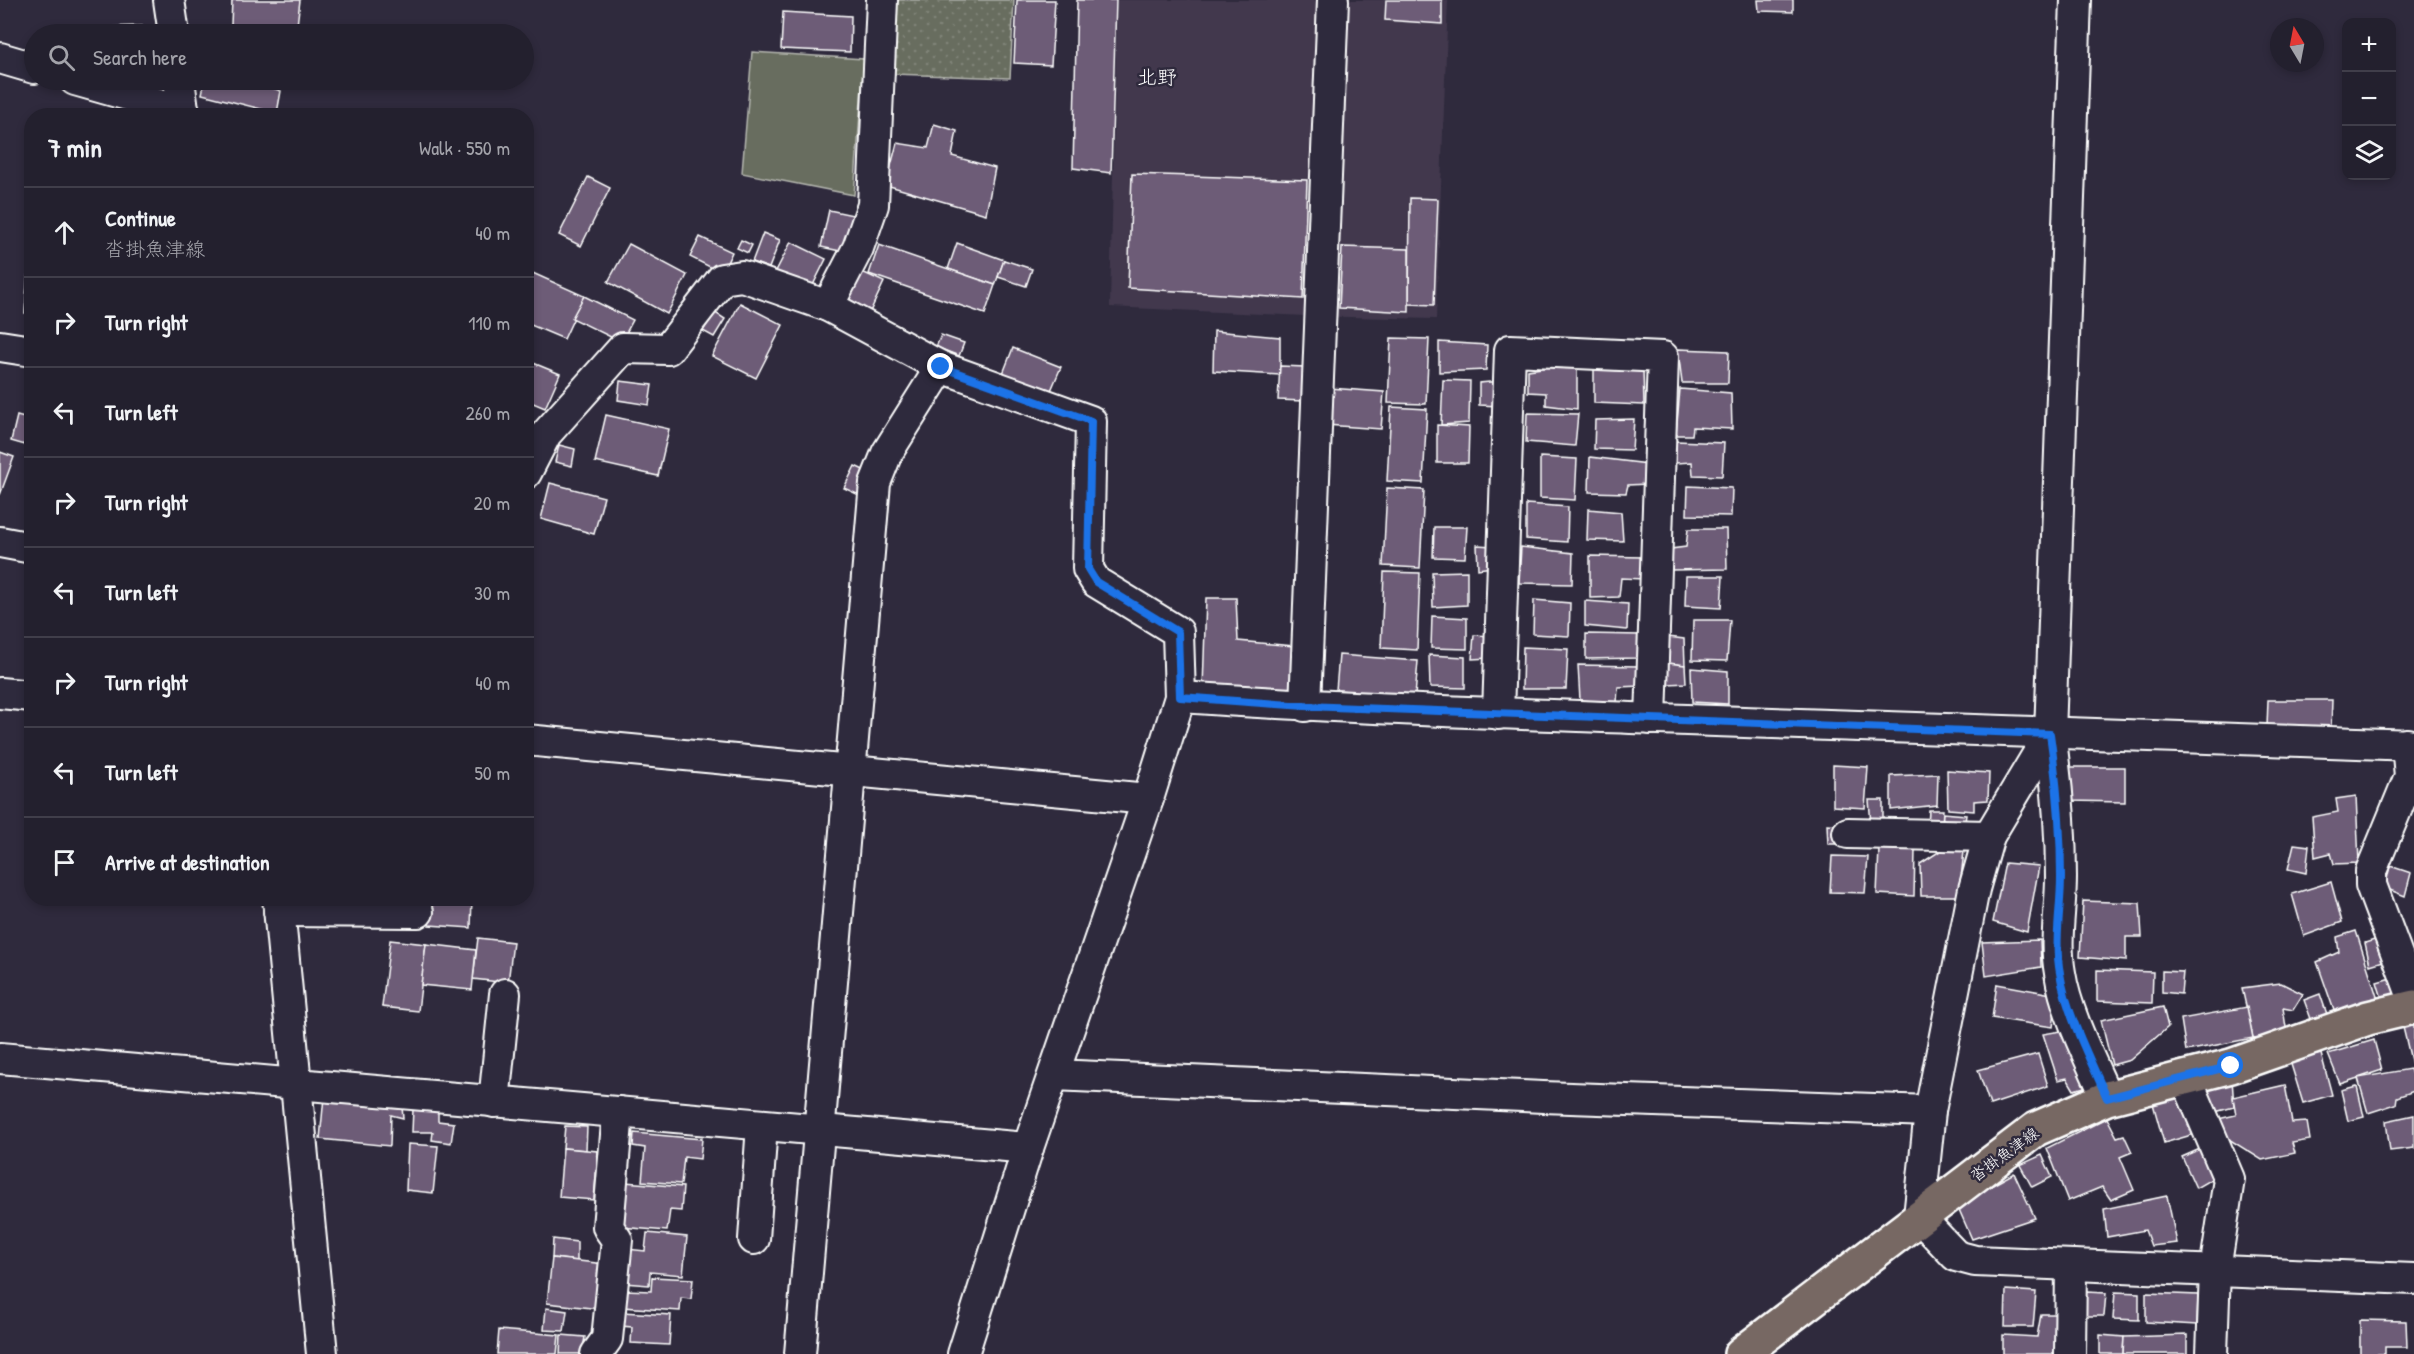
<!DOCTYPE html>
<meta charset="utf-8">
<style>
body{margin:0;font-family:"Patrick Hand","Klee One",sans-serif;background:#2f2d3a;color:#f1f3f6}
.controls{position:absolute;right:18px;top:18px;display:grid;overflow:hidden;border-radius:12px;box-shadow:0 3px 9px #0003}
.controls button{width:54px;height:54px;display:grid;place-items:center;padding:0;border:0;border-bottom:2px solid #403e4a;background:#23202e;color:#f1f3f6;font:30px sans-serif}
.compass{position:absolute;left:2270px;top:18px;width:54px;height:54px;border-radius:50%;background:#23202e;box-shadow:0 3px 9px #0003;rotate:350deg}
.stop{position:absolute;width:18px;height:18px;margin:-14px;border:4px solid #1a73e8;border-radius:50%;background:#fff}
.stop.end{background:#1a73e8;border-color:#fff;box-shadow:0 2px 6px #0008}
.list{margin:0;padding:0;list-style:none}
h2{display:flex;justify-content:space-between;align-items:center;height:78px;margin:0;padding:0 24px;font-size:26px}
h2 small{font-size:20px;font-weight:400;color:#a3a3aa}
.list li{display:grid;grid-template-columns:39px 1fr auto;gap:18px;align-items:center;box-sizing:border-box;height:90px;padding:0 24px;border-top:2px solid #403e4a}
.list b{display:block;font-size:22px;white-space:nowrap}
.list p{margin:0;font-size:20px;white-space:nowrap;color:#a3a3aa}
.list em{font-size:20px;font-style:normal;color:#a3a3aa}
.icon{flex:none;width:33px;height:33px;fill:none;stroke:currentColor;stroke-width:2;stroke-linecap:round;stroke-linejoin:round}
.map{position:relative;flex:none;width:2414px;height:1354px;overflow:hidden}
.search{position:absolute;background:#23202e;box-shadow:0 3px 9px #0003;left:24px;top:24px;width:510px;height:66px;display:flex;align-items:center;gap:15px;box-sizing:border-box;padding:0 21px;border-radius:33px;color:#a3a3aa;font-size:22px}
.panel{position:absolute;background:#23202e;box-shadow:0 3px 9px #0003;left:24px;top:108px;width:510px;height:798px;border-radius:24px}
.map>svg:first-child{display:block}
.built{fill:#42394e}
.grass{fill:url(#grass-dots);stroke:#b4b6af;stroke-width:1.5}
.garden{fill:#686d5f;stroke:#b4b6af;stroke-width:1.5}
.building{fill:#6d5c77;stroke:#fff;stroke-width:1.5}
.lines{fill:none;stroke-linecap:round;stroke-linejoin:round}
.minor-casing{stroke:#fff;stroke-width:34}
.major-casing{stroke:#fff;stroke-width:38}
.minor{stroke:#2f2a3d;stroke-width:30}
.major{stroke:#776864;stroke-width:33}
.route{stroke:#1a73e8;stroke-width:8}
.labels{text-anchor:middle;stroke-width:5;stroke-linejoin:round;paint-order:stroke}
.street-label{font-size:16px;fill:#fff;stroke:#2f2a3d}
.quarter-label{font-size:20px;fill:#fff;stroke:#2f2a3d}
</style>
<div class="map">
<svg width="2414" height="1354" viewBox="0 0 2414 1354">
<defs>
<pattern id="grass-dots" width="8" height="8" patternUnits="userSpaceOnUse" patternTransform="scale(1.5)"><rect width="8" height="8" fill="#686d5f"/><path d="M2 2h.1M6 6h.1" fill="none" stroke="#7f8377" stroke-width="1.8" stroke-linecap="round"/></pattern>
</defs>
<rect width="100%" height="100%" fill="#2f2a3d"/>
<filter id="ink" filterUnits="userSpaceOnUse"><feTurbulence type="fractalNoise" baseFrequency=".0167" numOctaves="2"/><feDisplacementMap in="SourceGraphic" scale="12" xChannelSelector="R" yChannelSelector="G"/><feConvolveMatrix kernelMatrix="1 2 1 2 8 2 1 2 1" color-interpolation-filters="sRGB"/></filter>
<g filter="url(#ink)">
<polygon class="built" points="1117,0 1448,0 1436,319 1307,316 1110,307"/>
<polygon class="grass" points="895,0 1014,0 1010,78 892,74"/>
<polygon class="garden" points="752,52 864,59 854,195 742,173"/>
<g class="building">
<polygon points="232,0 300,0 296,34 279,34 231,25"/>
<polygon points="1017,0 1055,0 1051,65 1014,63"/>
<polygon points="1077,0 1116,0 1111,173 1073,168"/>
<polygon points="1386,0 1442,0 1442,24 1385,20"/>
<polygon points="1758,0 1793,0 1793,12 1759,11"/>
<polygon points="783,12 851,16 850,52 781,49"/>
<polygon points="142,26 140,34 103,34 104,27"/>
<polygon points="205,80 259,80 258,83 281,91 277,113 202,94"/>
<polygon points="934,124 957,131 952,156 995,168 986,214 886,185 897,143 928,148"/>
<polygon points="1132,174 1307,180 1303,299 1128,288"/>
<polygon points="588,177 610,188 581,246 559,235"/>
<polygon points="1410,198 1438,199 1434,305 1409,304"/>
<polygon points="829,210 853,215 845,252 821,247"/>
<polygon points="763,233 780,240 769,268 752,262"/>
<polygon points="700,237 732,252 722,273 690,257"/>
<polygon points="741,240 752,245 748,253 737,248"/>
<polygon points="791,242 826,259 810,291 775,273"/>
<polygon points="957,243 1004,260 995,285 948,269"/>
<polygon points="629,244 687,275 667,314 608,282"/>
<polygon points="879,245 995,285 985,314 869,274"/>
<polygon points="1342,247 1409,249 1409,312 1339,308"/>
<polygon points="1004,260 1032,269 1026,286 998,277"/>
<polygon points="28,270 32,270 32,313 25,313"/>
<polygon points="526,270 584,296 564,339 526,323"/>
<polygon points="860,271 884,282 868,316 844,305"/>
<polygon points="584,296 633,320 621,342 572,318"/>
<polygon points="740,303 783,325 756,378 712,356"/>
<polygon points="714,312 725,319 714,337 703,331"/>
<polygon points="1214,331 1280,337 1280,375 1213,371"/>
<polygon points="941,335 964,343 959,356 936,347"/>
<polygon points="1391,338 1429,339 1426,404 1388,403"/>
<polygon points="1439,342 1487,345 1486,370 1439,372"/>
<polygon points="1013,348 1061,367 1049,395 1002,376"/>
<polygon points="1678,349 1729,351 1728,383 1682,383"/>
<polygon points="526,360 560,374 545,408 526,400"/>
<polygon points="1577,363 1577,409 1546,405 1546,393 1528,392 1528,370"/>
<polygon points="1280,366 1305,367 1304,401 1278,400"/>
<polygon points="1594,366 1643,369 1644,405 1594,403"/>
<polygon points="1443,380 1470,381 1469,423 1441,425"/>
<polygon points="620,381 652,385 649,405 618,400"/>
<polygon points="1501,381 1499,406 1479,405 1479,383"/>
<polygon points="1329,388 1384,392 1381,429 1326,425"/>
<polygon points="1680,389 1731,393 1732,429 1693,427 1692,435 1676,435"/>
<polygon points="1391,407 1427,409 1423,483 1387,481"/>
<polygon points="1527,413 1578,414 1575,446 1526,442"/>
<polygon points="606,415 669,429 658,476 595,462"/>
<polygon points="17,416 32,420 32,447 11,441"/>
<polygon points="1634,419 1632,450 1594,449 1595,420"/>
<polygon points="1437,425 1469,427 1468,463 1437,463"/>
<polygon points="1676,441 1724,443 1722,476 1693,475 1692,462 1676,463"/>
<polygon points="559,445 575,449 572,466 555,462"/>
<polygon points="0,452 14,457 0,495"/>
<polygon points="1540,457 1577,459 1575,500 1540,498"/>
<polygon points="1590,457 1648,464 1647,484 1628,485 1626,493 1589,492"/>
<polygon points="855,466 870,473 859,495 844,488"/>
<polygon points="550,483 604,497 594,534 541,519"/>
<polygon points="1688,486 1732,488 1731,516 1687,515"/>
<polygon points="1387,488 1424,490 1420,568 1383,566"/>
<polygon points="1526,504 1568,507 1567,542 1526,539"/>
<polygon points="1588,509 1621,512 1623,541 1587,540"/>
<polygon points="1434,527 1467,527 1465,558 1433,557"/>
<polygon points="1688,529 1726,529 1727,569 1671,570 1671,549 1686,547"/>
<polygon points="1477,545 1492,546 1492,567 1478,569"/>
<polygon points="1521,547 1573,553 1572,584 1519,583"/>
<polygon points="1590,556 1643,557 1644,579 1621,578 1619,597 1590,598"/>
<polygon points="1467,571 1467,605 1433,607 1432,572"/>
<polygon points="1384,572 1420,573 1417,650 1381,648"/>
<polygon points="1686,576 1723,576 1721,608 1685,606"/>
<polygon points="1206,598 1236,598 1238,641 1294,646 1292,691 1203,688"/>
<polygon points="1534,600 1570,603 1569,636 1533,634"/>
<polygon points="1585,601 1628,604 1627,630 1585,626"/>
<polygon points="1432,616 1467,618 1467,649 1431,648"/>
<polygon points="1693,620 1730,620 1727,661 1692,660"/>
<polygon points="1586,634 1640,635 1638,658 1586,659"/>
<polygon points="1474,635 1490,636 1489,658 1472,659"/>
<polygon points="1668,637 1684,639 1685,665 1667,663"/>
<polygon points="1523,647 1568,649 1566,689 1522,689"/>
<polygon points="1339,655 1418,661 1415,696 1336,690"/>
<polygon points="1429,655 1465,657 1465,688 1430,687"/>
<polygon points="1667,663 1685,665 1686,683 1668,684"/>
<polygon points="1578,665 1639,666 1640,686 1618,687 1617,703 1580,700"/>
<polygon points="1691,668 1728,671 1728,704 1692,702"/>
<polygon points="2268,700 2332,700 2331,729 2267,727"/>
<polygon points="1833,765 1868,767 1865,808 1833,806"/>
<polygon points="2069,767 2125,767 2125,802 2069,801"/>
<polygon points="1947,770 1989,773 1988,800 1974,801 1974,811 1948,809"/>
<polygon points="1938,774 1937,805 1891,810 1891,776"/>
<polygon points="2356,796 2359,863 2334,864 2331,853 2315,857 2312,817 2338,812 2336,799"/>
<polygon points="1869,800 1883,800 1883,823 1871,824"/>
<polygon points="1929,810 1943,810 1942,827 1928,827"/>
<polygon points="1943,813 1966,815 1964,828 1942,827"/>
<polygon points="1827,824 1843,825 1842,844 1828,844"/>
<polygon points="2294,844 2309,846 2306,873 2288,869"/>
<polygon points="1879,849 1915,850 1914,896 1877,894"/>
<polygon points="1940,851 1964,851 1959,896 1921,896 1920,864"/>
<polygon points="1832,856 1868,857 1865,893 1830,892"/>
<polygon points="2005,863 2039,866 2027,932 1993,922"/>
<polygon points="2390,866 2411,873 2405,896 2385,888"/>
<polygon points="2331,882 2342,922 2304,936 2292,894"/>
<polygon points="430,898 472,898 471,928 429,925"/>
<polygon points="2083,901 2140,903 2142,937 2126,937 2126,961 2080,957"/>
<polygon points="2356,931 2380,1006 2337,1019 2317,962 2339,952 2337,937"/>
<polygon points="2384,937 2390,959 2370,965 2365,943"/>
<polygon points="478,938 513,942 508,983 473,979"/>
<polygon points="390,940 426,944 418,1011 382,1007"/>
<polygon points="2040,940 2041,967 1986,976 1982,942"/>
<polygon points="426,944 476,950 472,990 421,985"/>
<polygon points="2097,970 2153,972 2152,1003 2097,1001"/>
<polygon points="2162,971 2183,972 2181,994 2162,992"/>
<polygon points="2398,976 2405,1000 2384,1005 2377,982"/>
<polygon points="2281,983 2303,994 2293,1010 2283,1008 2287,1034 2253,1038 2242,988"/>
<polygon points="1997,984 2057,995 2053,1027 1992,1018"/>
<polygon points="2320,994 2330,1023 2314,1027 2304,1000"/>
<polygon points="2163,1007 2168,1027 2130,1060 2112,1065 2101,1020"/>
<polygon points="2247,1007 2253,1038 2186,1051 2181,1019"/>
<polygon points="2414,1020 2414,1073 2402,1023"/>
<polygon points="2067,1030 2088,1086 2074,1090 2067,1078 2058,1080 2043,1034"/>
<polygon points="2374,1040 2382,1070 2340,1084 2328,1054"/>
<polygon points="2038,1054 2048,1086 1990,1105 1978,1070"/>
<polygon points="2321,1054 2332,1095 2303,1103 2290,1061"/>
<polygon points="2410,1069 2414,1081 2414,1091 2397,1097 2396,1104 2368,1113 2358,1078"/>
<polygon points="2232,1079 2234,1107 2215,1112 2206,1083"/>
<polygon points="2285,1085 2292,1123 2307,1122 2310,1140 2292,1143 2295,1153 2262,1160 2227,1138 2218,1119 2236,1115 2233,1097"/>
<polygon points="2357,1086 2364,1117 2348,1121 2341,1090"/>
<polygon points="2183,1092 2195,1134 2164,1143 2152,1100"/>
<polygon points="324,1097 402,1107 403,1118 391,1115 390,1146 320,1139"/>
<polygon points="413,1109 438,1110 438,1121 454,1123 451,1143 432,1140 433,1132 412,1132"/>
<polygon points="2414,1115 2414,1148 2390,1151 2386,1121"/>
<polygon points="2107,1118 2117,1137 2124,1135 2132,1152 2120,1157 2134,1190 2111,1200 2102,1187 2068,1201 2047,1148"/>
<polygon points="565,1126 587,1127 586,1150 563,1148"/>
<polygon points="634,1133 702,1139 700,1159 684,1157 681,1184 642,1181 645,1148 633,1146"/>
<polygon points="408,1144 438,1146 433,1193 406,1190"/>
<polygon points="563,1148 598,1151 594,1200 559,1197"/>
<polygon points="2200,1149 2215,1177 2196,1188 2182,1157"/>
<polygon points="2042,1155 2052,1177 2032,1187 2020,1165"/>
<polygon points="2014,1173 2035,1218 1972,1239 1957,1205"/>
<polygon points="625,1182 683,1187 681,1211 670,1210 667,1231 621,1227"/>
<polygon points="2167,1196 2177,1243 2151,1246 2145,1230 2107,1237 2104,1209"/>
<polygon points="647,1233 687,1237 683,1275 650,1272 649,1285 624,1283 627,1249 645,1251"/>
<polygon points="553,1239 577,1242 577,1261 552,1258"/>
<polygon points="552,1258 605,1264 600,1309 547,1303"/>
<polygon points="652,1277 693,1279 691,1299 681,1298 680,1311 622,1307 624,1290 651,1291"/>
<polygon points="2006,1290 2036,1292 2033,1327 2005,1327"/>
<polygon points="2086,1292 2106,1293 2104,1316 2085,1316"/>
<polygon points="2115,1292 2139,1293 2139,1320 2113,1319"/>
<polygon points="2146,1293 2198,1295 2197,1325 2146,1322"/>
<polygon points="546,1308 567,1311 564,1331 544,1330"/>
<polygon points="622,1312 671,1315 669,1345 631,1343 632,1327 621,1326"/>
<polygon points="2041,1314 2059,1314 2059,1354 2003,1354 2003,1335 2037,1337"/>
<polygon points="2360,1320 2406,1321 2407,1347 2385,1347 2385,1354 2360,1354"/>
<polygon points="499,1330 559,1335 557,1354 497,1354"/>
<polygon points="561,1335 585,1337 582,1354 560,1354"/>
<polygon points="2100,1335 2124,1337 2123,1354 2100,1354"/>
<polygon points="2187,1335 2187,1354 2123,1354 2124,1337"/>
</g>
<g class="lines">
<defs>
<g id="minor">
<polyline points="169,0 174,34"/>
<path d="M 2076,0 L 2050,734 C 2057,782 2061,829 2061,877 C 2061,909 2054,941 2060,973 C 2066,1013 2091,1061 2107,1098"/>
<polyline points="0,58 34,68"/>
<polyline points="75,80 184,111"/>
<polyline points="179,80 184,116"/>
<polyline points="0,346 32,351"/>
<polyline points="526,473 546,434 623,348 668,349 722,279 742,276 828,306"/>
<polyline points="0,542 32,548"/>
<polyline points="0,693 32,696"/>
<path d="M 1180,697 C 1339,708 1498,713 1658,719 C 1910,729 2162,737 2414,745"/>
<polyline points="1305,706 1333,0"/>
<polyline points="1498,714 1510,350 1663,357 1651,719"/>
<polyline points="2050,734 1989,836 1974,889 1930,1111 1919,1217 1956,1256 1975,1261 2414,1279"/>
<polyline points="526,740 1148,799 1180,697 1178,632 1096,582 1088,569 1091,421 941,367 828,306 858,248 873,205 882,0"/>
<polyline points="2407,744 2410,776 2371,871 2371,885 2414,1000"/>
<polyline points="1848,833 1989,836"/>
<polyline points="278,898 322,1354"/>
<polyline points="279,911 418,912"/>
<polyline points="0,1058 1028,1148"/>
<polyline points="1054,1075 1543,1097 1930,1111"/>
<polyline points="2186,1078 2229,1179 2215,1270 2212,1354"/>
<polyline points="494,1102 505,994"/>
<polyline points="754,1239 762,1125"/>
<polyline points="596,1354 607,1339 617,1240 608,1227 618,1112"/>
<polyline points="800,1354 875,483 887,453 941,367"/>
<polyline points="963,1354 1028,1148 1148,799"/>
<polyline points="2070,1354 2071,1265"/>
</g>
<polyline id="major" points="1741,1354 2036,1129 2107,1098 2231,1066 2368,1018 2414,1007"/>
</defs>
<use href="#minor" class="minor-casing"/>
<use href="#major" class="major-casing"/>
<use href="#minor" class="minor"/>
<use href="#major" class="major"/>
</g>
</g>
<g class="lines" filter="url(#ink)">
<path class="route" d="M 941,367 L 1091,421 L 1088,569 L 1096,582 L 1178,632 L 1180,697 L 1305,706 L 2050,734 C 2057,782 2061,829 2061,877 C 2061,909 2054,941 2060,973 C 2066,1013 2091,1061 2107,1098 L 2231,1066"/>
</g>
<g class="labels">
<g class="street-label">
<text transform="translate(2004 1154) rotate(-36)" y="6">沓掛魚津線</text>
</g>
<g class="quarter-label">
<text x="1157" y="84">北野</text>
</g>
</g>
</svg>
<div class="controls">
<button>+</button>
<button>−</button>
<button><svg class="icon" aria-label="layers" viewBox="0 0 24 24"><path d="M12 4l9 5-9 5-9-5zM3 14l9 5 9-5"/></svg></button>
</div>
<svg class="compass" viewBox="-18 -18 36 36"><path d="M0-13l5 13h-10z" fill="#e53935"/><path d="M0 13l5-13h-10z" fill="#a3a3aa"/></svg>
<div class="stop" style="left:2231px;top:1066px"></div>
<div class="stop end" style="left:941px;top:367px"></div>
<div class="search"><svg class="icon" aria-label="search" viewBox="0 0 24 24"><circle cx="10" cy="10" r="6"/><path d="M15 15l6 6"/></svg>Search here</div>
<section class="panel">
<h2>7 min<small>Walk · 550 m</small></h2>
<ul class="list">
<li><svg class="icon" aria-label="ahead" viewBox="0 0 24 24"><path d="M12 20V5M6 11l6-6 6 6"/></svg><div><b>Continue</b><p>沓掛魚津線</p></div><em>40 m</em></li>
<li><svg class="icon" aria-label="right" viewBox="0 0 24 24"><path d="M7 20v-9h11M14 6l5 5-5 5"/></svg><div><b>Turn right</b></div><em>110 m</em></li>
<li><svg class="icon" aria-label="left" viewBox="0 0 24 24"><path d="M17 20v-9H6M10 6l-5 5 5 5"/></svg><div><b>Turn left</b></div><em>260 m</em></li>
<li><svg class="icon" aria-label="right" viewBox="0 0 24 24"><path d="M7 20v-9h11M14 6l5 5-5 5"/></svg><div><b>Turn right</b></div><em>20 m</em></li>
<li><svg class="icon" aria-label="left" viewBox="0 0 24 24"><path d="M17 20v-9H6M10 6l-5 5 5 5"/></svg><div><b>Turn left</b></div><em>30 m</em></li>
<li><svg class="icon" aria-label="right" viewBox="0 0 24 24"><path d="M7 20v-9h11M14 6l5 5-5 5"/></svg><div><b>Turn right</b></div><em>40 m</em></li>
<li><svg class="icon" aria-label="left" viewBox="0 0 24 24"><path d="M17 20v-9H6M10 6l-5 5 5 5"/></svg><div><b>Turn left</b></div><em>50 m</em></li>
<li><svg class="icon" aria-label="arrive" viewBox="0 0 24 24"><path d="M6 21V4h12l-3 4 3 4H6"/></svg><div><b>Arrive at destination</b></div></li>
</ul>
</section>
</div>
